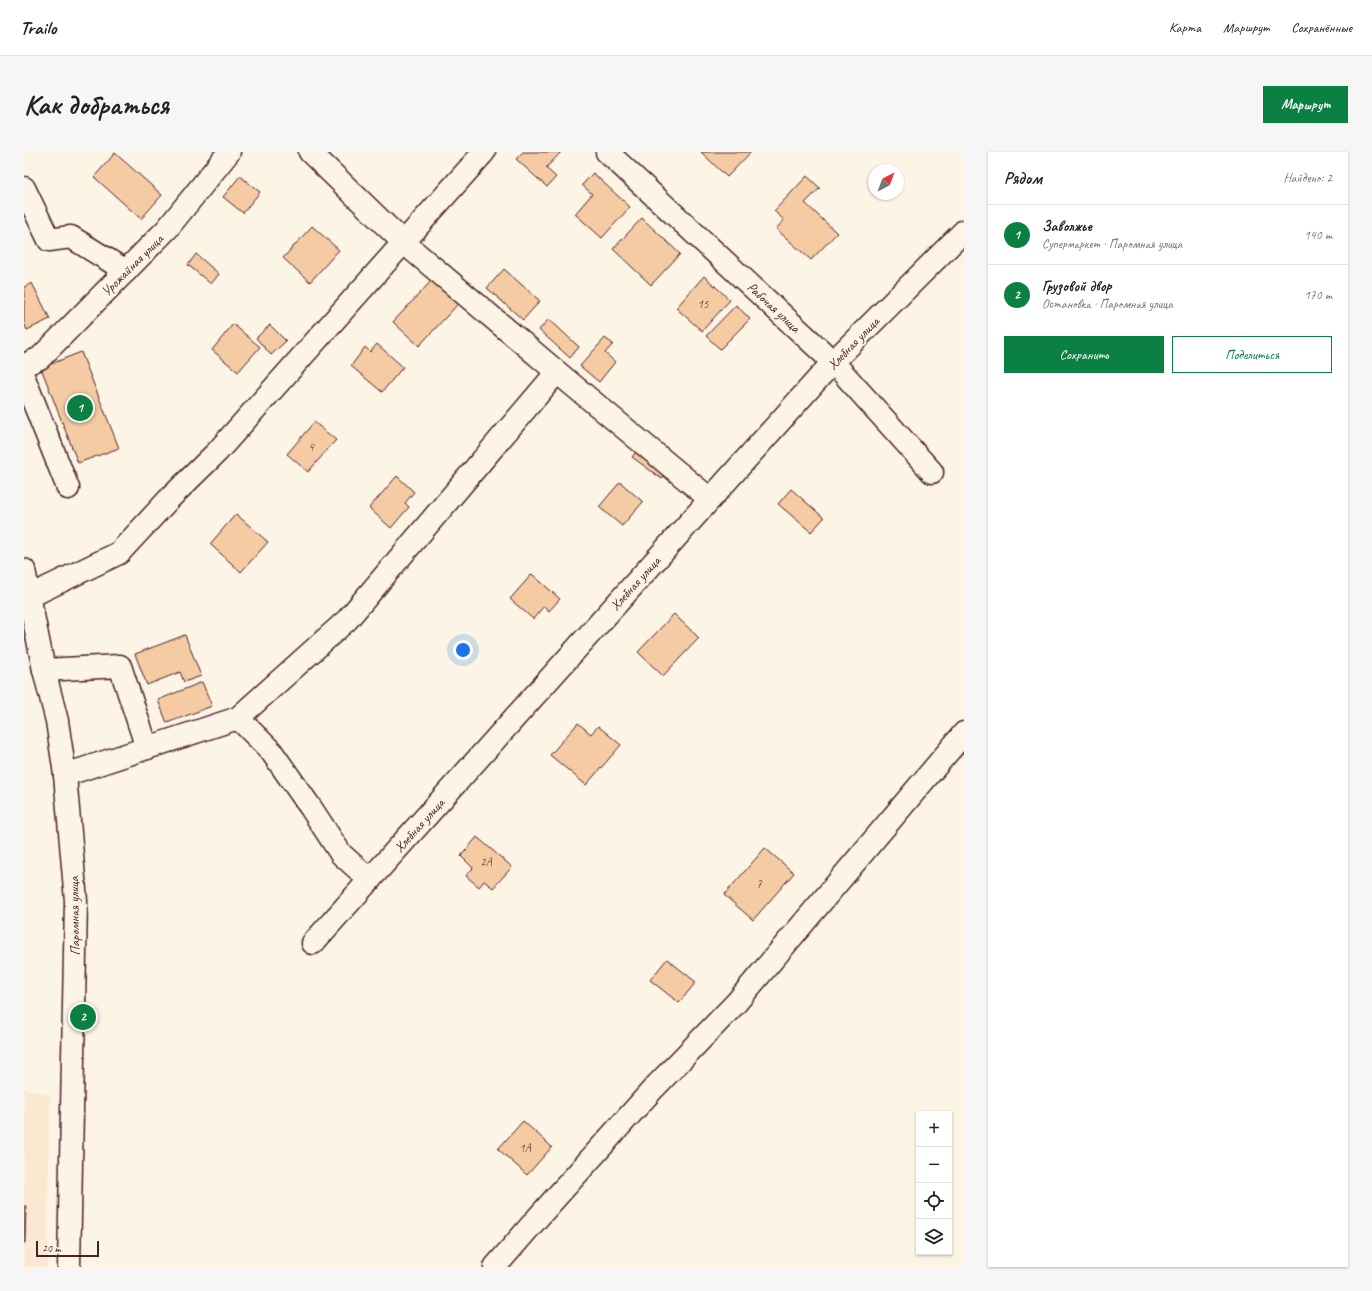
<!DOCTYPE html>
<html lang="ru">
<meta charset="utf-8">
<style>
body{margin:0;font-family:Caveat,sans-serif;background:#f6f6f6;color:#222}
.controls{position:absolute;right:12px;bottom:12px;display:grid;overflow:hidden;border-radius:0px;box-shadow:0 1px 3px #0004}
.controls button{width:36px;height:36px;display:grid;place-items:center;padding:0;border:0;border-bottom:1px solid #e0e0e0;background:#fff;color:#222;font:20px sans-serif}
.compass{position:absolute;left:844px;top:12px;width:36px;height:36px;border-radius:50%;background:#fff;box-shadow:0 1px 3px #0004;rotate:41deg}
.scale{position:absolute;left:12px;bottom:10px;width:63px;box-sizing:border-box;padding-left:4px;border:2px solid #4a1f2b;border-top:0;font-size:11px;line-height:14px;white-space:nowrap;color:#4a1f2b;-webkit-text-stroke:3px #fcf5e5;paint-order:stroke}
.you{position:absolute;left:439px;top:498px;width:14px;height:14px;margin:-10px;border:3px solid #fff;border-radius:50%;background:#1a73e8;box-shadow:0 0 0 6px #1a73e833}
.badge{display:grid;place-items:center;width:26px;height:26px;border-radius:50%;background:#0b8043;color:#fff;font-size:13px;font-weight:700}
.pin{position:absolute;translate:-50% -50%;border:2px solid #fff;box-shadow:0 1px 4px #0006}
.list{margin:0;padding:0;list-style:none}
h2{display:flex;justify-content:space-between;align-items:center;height:52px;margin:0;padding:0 16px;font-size:17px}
h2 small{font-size:13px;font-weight:400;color:#767676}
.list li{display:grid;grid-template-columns:26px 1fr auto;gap:12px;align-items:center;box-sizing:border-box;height:60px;padding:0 16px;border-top:1px solid #e0e0e0}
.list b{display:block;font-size:15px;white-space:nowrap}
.list p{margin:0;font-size:13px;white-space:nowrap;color:#767676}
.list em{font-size:13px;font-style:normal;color:#767676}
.actions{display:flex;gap:8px;padding:12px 16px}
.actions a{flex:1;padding:9px 0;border:1px solid #0b8043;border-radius:0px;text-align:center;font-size:14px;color:#0b8043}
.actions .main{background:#0b8043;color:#fff}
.icon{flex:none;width:22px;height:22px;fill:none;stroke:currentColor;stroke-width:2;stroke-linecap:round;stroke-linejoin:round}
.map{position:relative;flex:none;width:940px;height:1115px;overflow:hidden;border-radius:0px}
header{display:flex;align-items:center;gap:24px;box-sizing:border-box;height:56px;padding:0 20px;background:#fff;border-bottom:1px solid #e0e0e0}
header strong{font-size:19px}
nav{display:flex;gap:22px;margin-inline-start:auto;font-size:14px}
.intro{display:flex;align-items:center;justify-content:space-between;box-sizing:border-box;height:96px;padding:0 24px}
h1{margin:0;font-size:28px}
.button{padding:10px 18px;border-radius:0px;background:#0b8043;color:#fff;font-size:14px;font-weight:700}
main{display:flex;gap:24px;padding:0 24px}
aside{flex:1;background:#fff;border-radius:0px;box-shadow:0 1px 3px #0004}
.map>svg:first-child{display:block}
.built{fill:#fae8d1}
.building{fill:#f4cba3;stroke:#4a1f2b}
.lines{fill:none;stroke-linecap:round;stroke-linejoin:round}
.minor-casing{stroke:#4a1f2b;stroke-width:25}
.minor{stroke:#fcf5e5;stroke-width:22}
.labels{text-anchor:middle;stroke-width:4;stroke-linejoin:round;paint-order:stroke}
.number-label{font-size:12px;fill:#744a49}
.street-label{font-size:14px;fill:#4a1f2b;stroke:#fcf5e5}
</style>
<header>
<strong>Trailo</strong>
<nav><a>Карта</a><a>Маршрут</a><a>Сохранённые</a></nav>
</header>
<div class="intro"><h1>Как добраться</h1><a class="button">Маршрут</a></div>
<main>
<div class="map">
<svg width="940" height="1115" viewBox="0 0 940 1115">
<rect width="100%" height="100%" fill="#fcf5e5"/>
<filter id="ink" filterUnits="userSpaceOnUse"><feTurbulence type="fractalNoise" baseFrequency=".025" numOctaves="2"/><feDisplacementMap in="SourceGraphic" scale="8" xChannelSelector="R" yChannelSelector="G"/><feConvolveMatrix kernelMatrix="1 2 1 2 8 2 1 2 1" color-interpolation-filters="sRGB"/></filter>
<g filter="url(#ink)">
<polygon class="built" points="0,937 26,943 23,1115 0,1115"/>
<g class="building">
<polygon points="499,0 537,0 522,16 532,25 523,35 492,7"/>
<polygon points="677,0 727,0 703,25"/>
<polygon points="91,1 138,43 117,67 70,25"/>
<polygon points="569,21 606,55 578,86 551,62 568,42 558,33"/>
<polygon points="216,24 236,40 219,61 199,45"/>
<polygon points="783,24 796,36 781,51 813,81 787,108 752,77 760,68 750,59"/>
<polygon points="618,66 656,102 627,133 589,97"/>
<polygon points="288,74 315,98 286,130 259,106"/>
<polygon points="172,102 195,122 187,132 164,113"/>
<polygon points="480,117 516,149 499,168 463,136"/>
<polygon points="680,124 706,148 678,179 652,156"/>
<polygon points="409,127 435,151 395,194 369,170"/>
<polygon points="8,131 26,167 3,178 0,171 0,135"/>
<polygon points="712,153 726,167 696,197 682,184"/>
<polygon points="525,167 555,195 546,206 515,178"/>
<polygon points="209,172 236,195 214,220 188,198"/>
<polygon points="246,173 262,189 247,203 232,186"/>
<polygon points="581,186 589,192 581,201 591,210 575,230 556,214"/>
<polygon points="353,192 379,215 358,240 327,214 341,195 346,200"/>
<polygon points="57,200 95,296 54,311 17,216"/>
<polygon points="290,270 312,288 284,320 263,302"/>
<polygon points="617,293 647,315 638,327 608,305"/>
<polygon points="373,324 390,340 381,351 385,355 367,376 345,356"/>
<polygon points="596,330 619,350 598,374 575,355"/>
<polygon points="767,337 800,366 787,380 754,352"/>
<polygon points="212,362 244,390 217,420 186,392"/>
<polygon points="508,422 536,447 525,459 520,454 509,467 486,447"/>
<polygon points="650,462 675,486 639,524 614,500"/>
<polygon points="161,483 177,524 160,530 156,520 123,533 111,502"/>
<polygon points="178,530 188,554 143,571 134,548"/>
<polygon points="554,571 567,582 574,574 597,593 562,633 526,603"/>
<polygon points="453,685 488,715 469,736 460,729 455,735 442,724 449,716 437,704"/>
<polygon points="741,696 770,721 729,768 700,743"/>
<polygon points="643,807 672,830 655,851 626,828"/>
<polygon points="499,969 528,995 503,1023 474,997"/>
<polygon points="0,1054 2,1054 1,1091 0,1091"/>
</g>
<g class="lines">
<defs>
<g id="minor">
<polyline points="286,0 379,90 533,220 686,347"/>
<polyline points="583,0 809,210 908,320"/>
<polyline points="0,36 25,88 47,85 102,119"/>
<polyline points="0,213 16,206 143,77 205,0"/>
<polyline points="0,226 44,336"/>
<polyline points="0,418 20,518 33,569 41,623 52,749 45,1115"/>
<polyline points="6,444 95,401 145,347 193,300 460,0"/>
<polyline points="20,518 96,514 123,596"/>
<polyline points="214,566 247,599 287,656 317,702 346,728"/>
<polyline points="41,623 214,566 323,468 533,220"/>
<polyline points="289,791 809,210 940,79"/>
<polyline points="471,1115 517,1062 630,936 712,851 940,581"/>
</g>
</defs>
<use href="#minor" class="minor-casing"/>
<use href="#minor" class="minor"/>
</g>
</g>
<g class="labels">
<g class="number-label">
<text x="679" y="156">15</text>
<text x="287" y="299">4</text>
<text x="462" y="714">2А</text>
<text x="735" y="736">7</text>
<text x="501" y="1000">1А</text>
</g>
<g class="street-label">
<text transform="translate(108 113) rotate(-45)" y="5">Урожайная улица</text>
<text transform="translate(750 155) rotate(43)" y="5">Рабочая улица</text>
<text transform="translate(829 191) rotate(-46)" y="5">Хлебная улица</text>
<text transform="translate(611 431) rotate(-48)" y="5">Хлебная улица</text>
<text transform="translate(395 673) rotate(-48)" y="5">Хлебная улица</text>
<text transform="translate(50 764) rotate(-91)" y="5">Паромная улица</text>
</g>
</g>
</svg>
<div class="controls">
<button>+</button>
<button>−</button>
<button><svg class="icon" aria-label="locate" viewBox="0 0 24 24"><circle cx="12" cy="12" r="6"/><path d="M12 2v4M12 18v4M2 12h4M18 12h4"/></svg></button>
<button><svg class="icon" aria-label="layers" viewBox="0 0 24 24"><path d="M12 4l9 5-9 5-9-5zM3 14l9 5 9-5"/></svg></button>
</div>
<svg class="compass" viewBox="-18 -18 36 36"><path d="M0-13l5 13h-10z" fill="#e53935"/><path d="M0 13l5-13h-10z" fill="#767676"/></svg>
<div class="scale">20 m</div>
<div class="you"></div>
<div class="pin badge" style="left:56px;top:256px">1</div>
<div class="pin badge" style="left:59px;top:865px">2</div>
</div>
<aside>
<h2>Рядом<small>Найдено: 2</small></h2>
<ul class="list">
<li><span class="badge">1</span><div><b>Заволжье</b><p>Супермаркет · Паромная улица</p></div><em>140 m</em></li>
<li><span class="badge">2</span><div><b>Грузовой двор</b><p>Остановка · Паромная улица</p></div><em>170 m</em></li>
</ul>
<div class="actions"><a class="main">Сохранить</a><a>Поделиться</a></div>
</aside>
</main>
